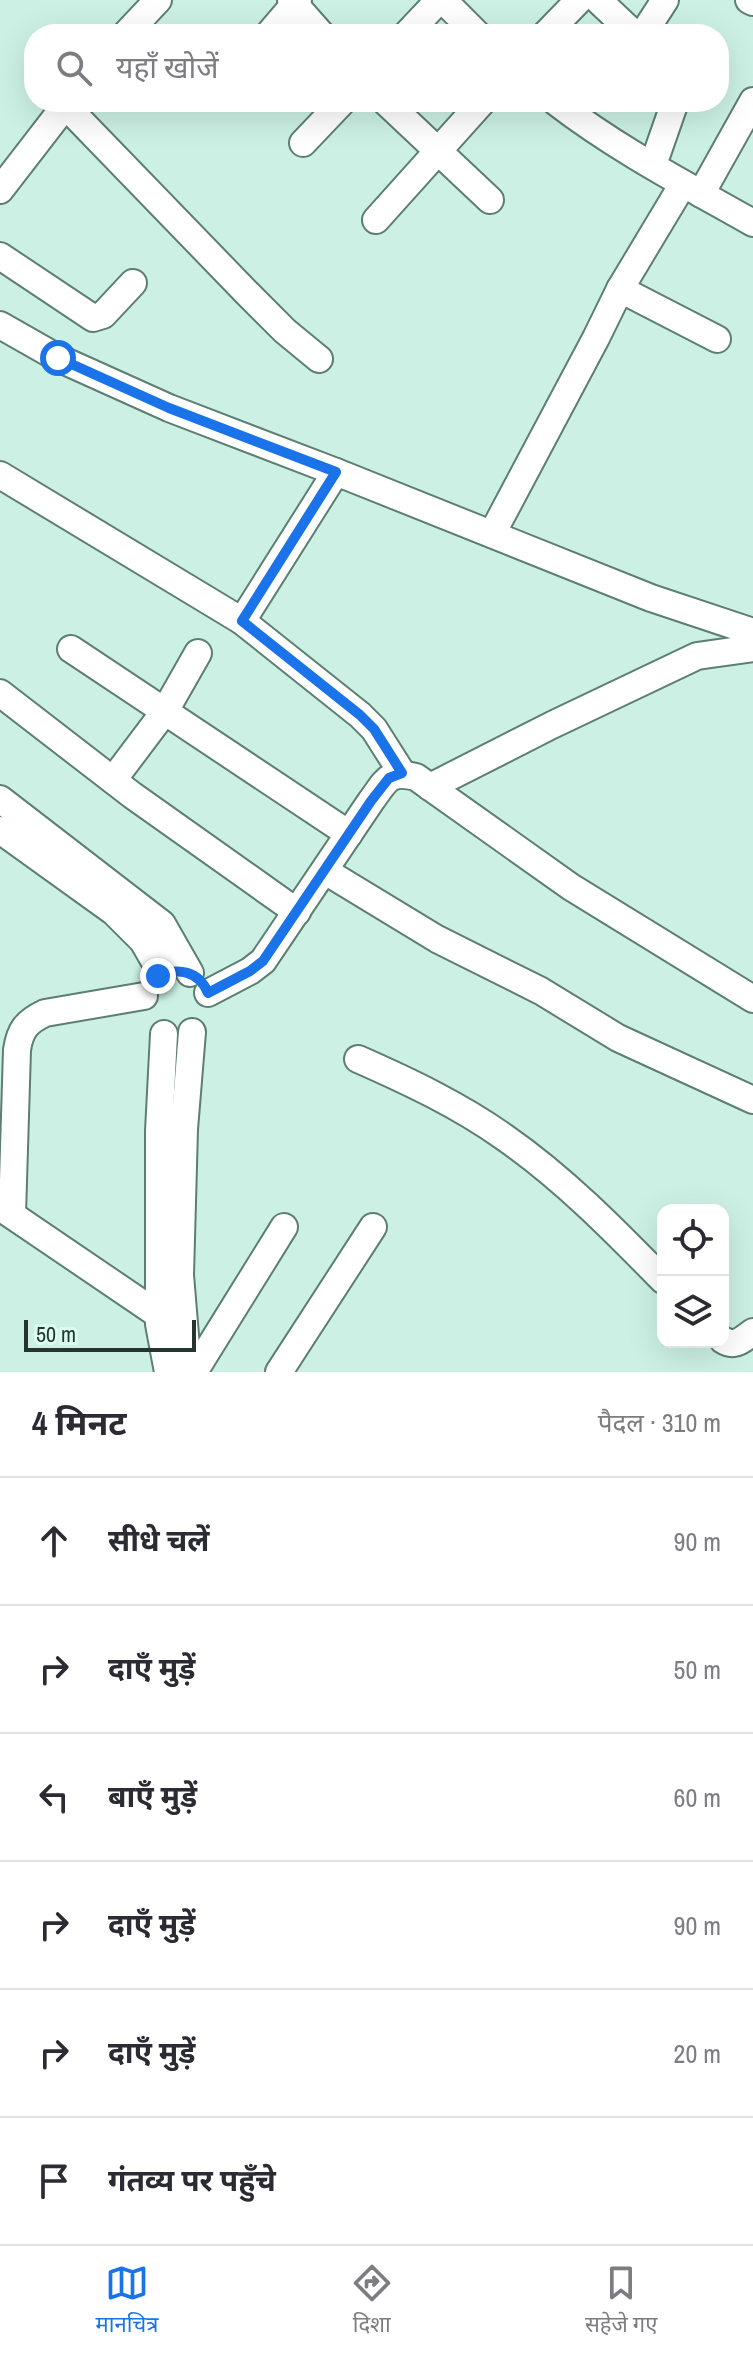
<!DOCTYPE html>
<html lang="hi">
<meta charset="utf-8">
<style>
body{margin:0;font-family:"Archivo Narrow","Noto Sans Devanagari",sans-serif;background:#f2f2f3;color:#2b2b33}
.controls{position:absolute;right:24px;bottom:24px;display:grid;overflow:hidden;border-radius:16px;box-shadow:0 8px 32px #0002}
.controls button{width:72px;height:72px;display:grid;place-items:center;padding:0;border:0;border-bottom:2px solid #e1e1e2;background:#fff;color:#2b2b33;font:40px sans-serif}
.scale{position:absolute;left:24px;bottom:20px;width:172px;box-sizing:border-box;padding-left:8px;border:4px solid #263430;border-top:0;font-size:22px;line-height:28px;white-space:nowrap;color:#263430;-webkit-text-stroke:6px #d9fef1;paint-order:stroke}
.stop{position:absolute;width:24px;height:24px;margin:-18px;border:6px solid #1a73e8;border-radius:50%;background:#fff}
.stop.end{background:#1a73e8;border-color:#fff;box-shadow:0 2px 8px #0008}
.list{margin:0;padding:0;list-style:none}
h2{display:flex;justify-content:space-between;align-items:center;height:104px;margin:0;padding:0 32px;font-size:34px}
h2 small{font-size:26px;font-weight:400;color:#7c7c81}
.list li{display:grid;grid-template-columns:52px 1fr auto;gap:24px;align-items:center;box-sizing:border-box;height:128px;padding:0 32px;border-top:2px solid #e1e1e2}
.list b{display:block;font-size:30px;white-space:nowrap}
.list em{font-size:26px;font-style:normal;color:#7c7c81}
.icon{flex:none;width:44px;height:44px;fill:none;stroke:currentColor;stroke-width:2;stroke-linecap:round;stroke-linejoin:round}
.map{position:relative;flex:none;width:753px;height:1372px;overflow:hidden}
.search{position:absolute;background:#fff;box-shadow:0 8px 32px #0002;left:24px;right:24px;top:24px;height:88px;display:flex;align-items:center;gap:20px;box-sizing:border-box;padding:0 28px;border-radius:32px;color:#7c7c81;font-size:30px}
.sheet{height:872px;background:#fff}
nav{display:flex;justify-content:space-around;align-items:center;box-sizing:border-box;height:112px;border-top:2px solid #e1e1e2;background:#fff;font-size:22px;color:#7c7c81}
nav a{display:grid;justify-items:center;gap:4px}
nav .on{color:#1a73e8}
.map>svg:first-child{display:block}
.lines{fill:none;stroke-linecap:round;stroke-linejoin:round}
.minor-casing{stroke:#5d7e73;stroke-width:30}
.minor{stroke:#fff;stroke-width:26}
.route{stroke:#1a73e8;stroke-width:10}
</style>
<div class="map">
<svg width="753" height="1372" viewBox="0 0 753 1372">
<rect width="100%" height="100%" fill="#ccf1e4"/>
<g class="lines">
<defs>
<g id="minor">
<polyline points="291,0 321,34"/>
<polyline points="443,0 477,34"/>
<polyline points="598,0 634,34"/>
<polyline points="749,0 753,2"/>
<polyline points="126,34 158,0"/>
<polyline points="269,34 298,0"/>
<polyline points="407,34 439,0"/>
<polyline points="546,34 579,0"/>
<polyline points="643,34 665,0"/>
<polyline points="386,102 490,200"/>
<path d="M 556,102 C 617,149 686,185 753,223"/>
<polyline points="65,105 246,292 285,331 319,359"/>
<polyline points="303,143 342,102"/>
<polyline points="653,165 675,102"/>
<polyline points="0,190 68,102"/>
<polyline points="701,194 753,101"/>
<polyline points="376,220 482,102"/>
<polyline points="0,256 93,318 103,315 133,283"/>
<polyline points="620,289 717,339"/>
<polyline points="0,325 58,358 169,408 336,472 651,598 753,632"/>
<polyline points="0,475 242,621 360,715 374,729 402,773"/>
<polyline points="492,534 596,338 620,289 683,184"/>
<polyline points="242,621 336,472"/>
<polyline points="71,649 349,834"/>
<polyline points="0,693 132,795 297,912"/>
<polyline points="113,780 165,711 198,653"/>
<polyline points="430,787 552,725 697,656 753,648"/>
<polyline points="0,799 162,924 190,973"/>
<polyline points="0,830 114,912 143,941 162,974"/>
<polyline points="325,871 437,939 541,991 618,1038 753,1100"/>
<path d="M 208,993 L 250,971 L 263,961 L 371,801 C 386,781 388,770 416,777 L 571,887 L 753,999"/>
<polyline points="164,1034 159,1131 159,1324 168,1372"/>
<path d="M 358,1059 C 408,1081 459,1105 504,1137 C 563,1178 613,1229 663,1280"/>
<polyline points="0,1207 159,1315"/>
<path d="M 12,1214 L 17,1050 C 20,1030 26,1022 45,1013 L 144,996"/>
<path d="M 723,1340 C 735,1348 743,1339 753,1332"/>
<polyline points="191,1372 187,1359 180,1275 184,1129 192,1032"/>
<polyline points="194,1372 284,1227"/>
<polyline points="279,1372 373,1227"/>
</g>
</defs>
<use href="#minor" class="minor-casing"/>
<use href="#minor" class="minor"/>
</g>
<g class="lines">
<path class="route" d="M 58,358 L 169,408 L 336,472 L 242,621 L 360,715 L 374,729 L 402,773 L 389,778 L 371,801 L 263,961 L 250,971 L 208,993 C 199,971 178,967 158,976"/>
</g>
</svg>
<div class="controls">
<button><svg class="icon" aria-label="locate" viewBox="0 0 24 24"><circle cx="12" cy="12" r="6"/><path d="M12 2v4M12 18v4M2 12h4M18 12h4"/></svg></button>
<button><svg class="icon" aria-label="layers" viewBox="0 0 24 24"><path d="M12 4l9 5-9 5-9-5zM3 14l9 5 9-5"/></svg></button>
</div>
<div class="scale">50 m</div>
<div class="stop" style="left:58px;top:358px"></div>
<div class="stop end" style="left:158px;top:976px"></div>
<div class="search"><svg class="icon" aria-label="search" viewBox="0 0 24 24"><circle cx="10" cy="10" r="6"/><path d="M15 15l6 6"/></svg>यहाँ खोजें</div>
</div>
<section class="sheet">
<h2>4 मिनट<small>पैदल · 310 m</small></h2>
<ul class="list">
<li><svg class="icon" aria-label="ahead" viewBox="0 0 24 24"><path d="M12 20V5M6 11l6-6 6 6"/></svg><div><b>सीधे चलें</b></div><em>90 m</em></li>
<li><svg class="icon" aria-label="right" viewBox="0 0 24 24"><path d="M7 20v-9h11M14 6l5 5-5 5"/></svg><div><b>दाएँ मुड़ें</b></div><em>50 m</em></li>
<li><svg class="icon" aria-label="left" viewBox="0 0 24 24"><path d="M17 20v-9H6M10 6l-5 5 5 5"/></svg><div><b>बाएँ मुड़ें</b></div><em>60 m</em></li>
<li><svg class="icon" aria-label="right" viewBox="0 0 24 24"><path d="M7 20v-9h11M14 6l5 5-5 5"/></svg><div><b>दाएँ मुड़ें</b></div><em>90 m</em></li>
<li><svg class="icon" aria-label="right" viewBox="0 0 24 24"><path d="M7 20v-9h11M14 6l5 5-5 5"/></svg><div><b>दाएँ मुड़ें</b></div><em>20 m</em></li>
<li><svg class="icon" aria-label="arrive" viewBox="0 0 24 24"><path d="M6 21V4h12l-3 4 3 4H6"/></svg><div><b>गंतव्य पर पहुँचे</b></div></li>
</ul>
</section>
<nav>
<a class="on"><svg class="icon" aria-label="map" viewBox="0 0 24 24"><path d="M3 6l6-2 6 2 6-2v14l-6 2-6-2-6 2zM9 4v14M15 6v14"/></svg>मानचित्र</a>
<a><svg class="icon" aria-label="directions" viewBox="0 0 24 24"><path d="M12 3l9 9-9 9-9-9zM9 14v-3h6M13 9l2 2-2 2"/></svg>दिशा</a>
<a><svg class="icon" aria-label="saved" viewBox="0 0 24 24"><path d="M7 4h10v16l-5-4-5 4z"/></svg>सहेजे गए</a>
</nav>
